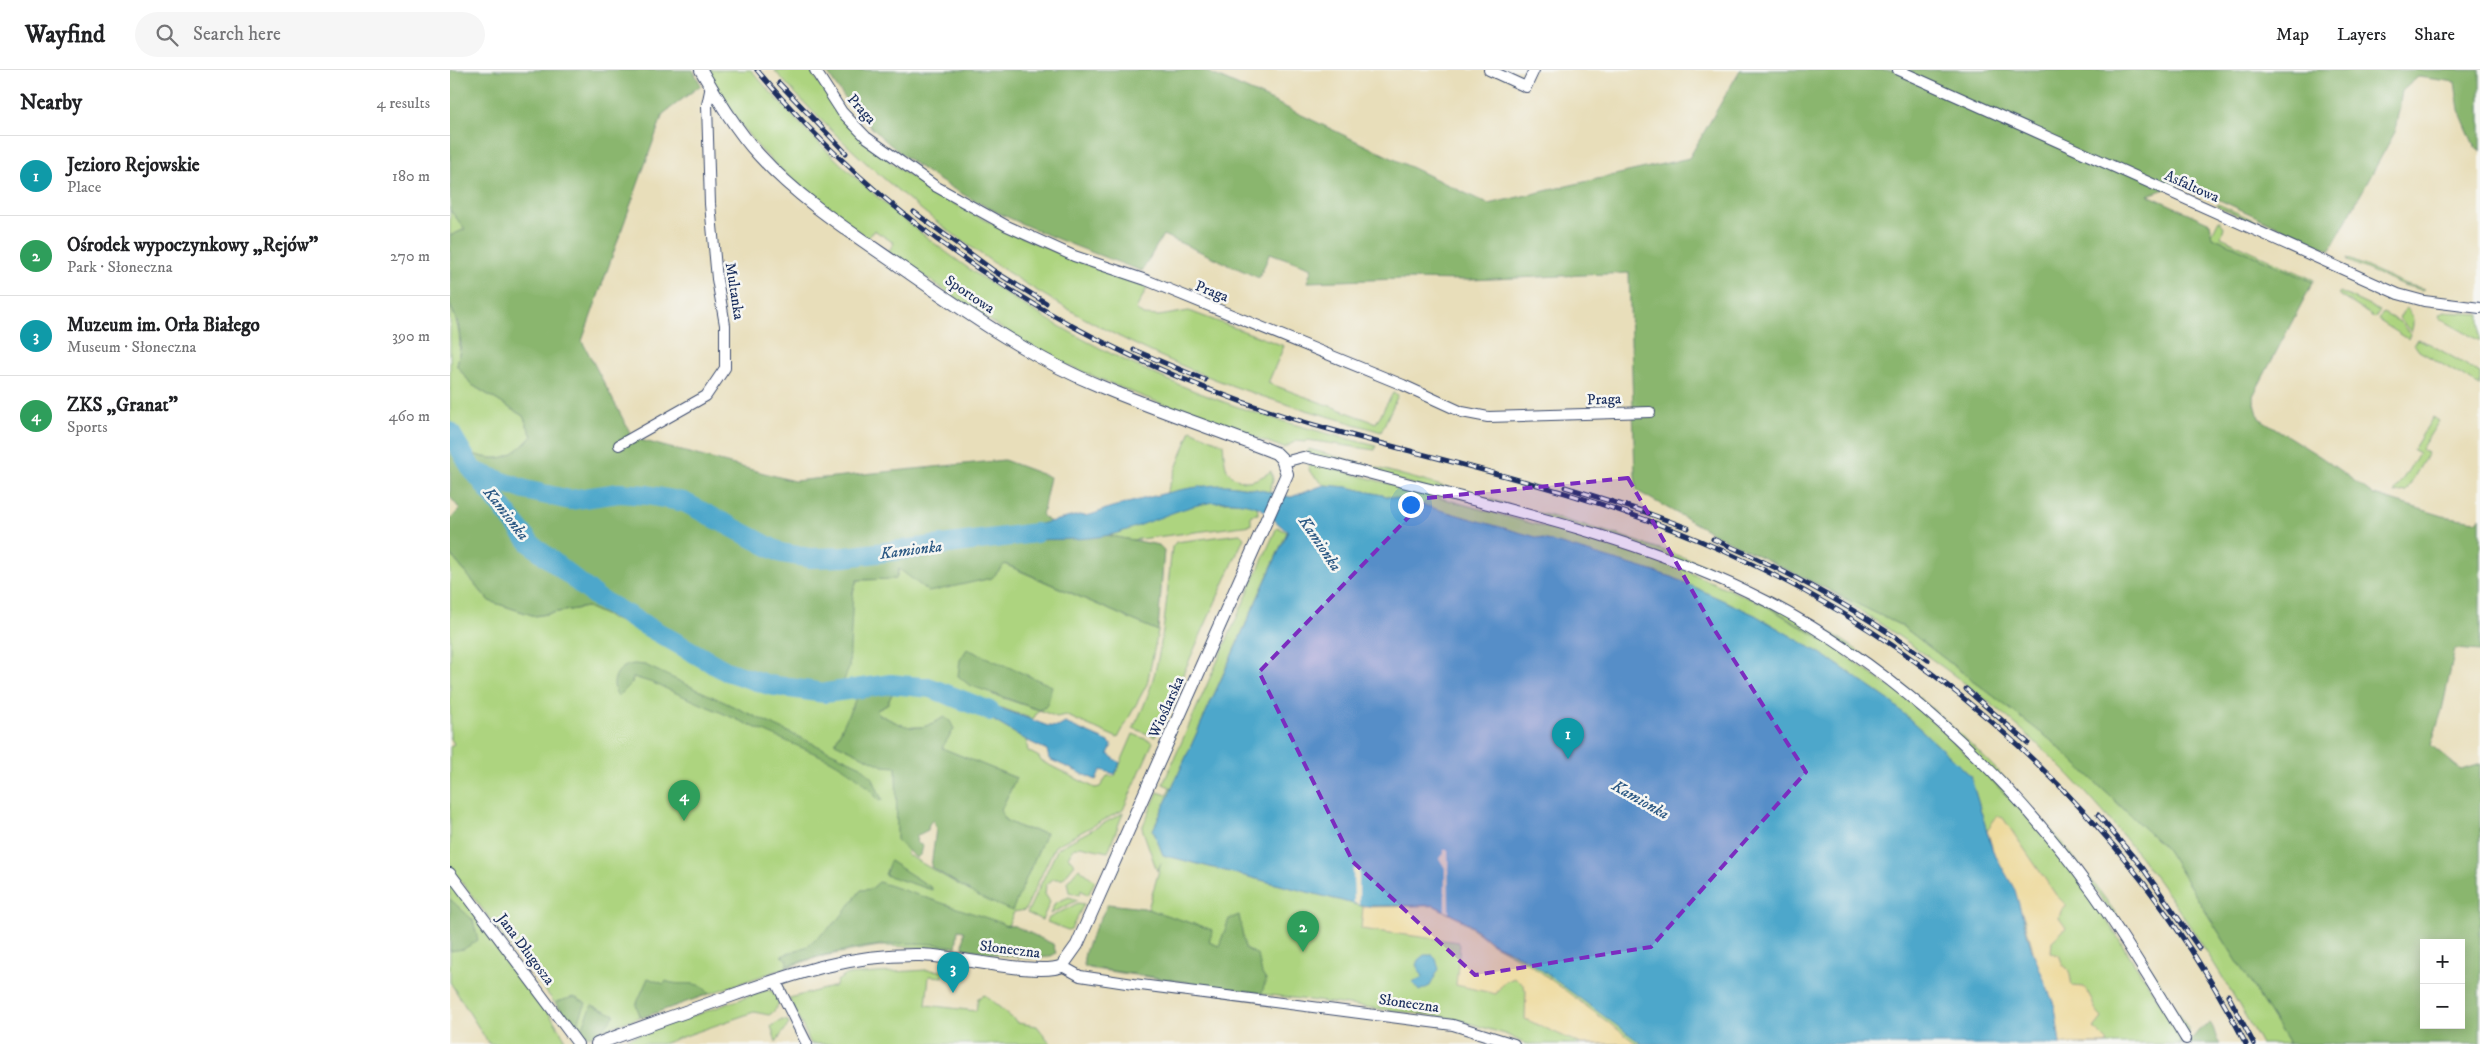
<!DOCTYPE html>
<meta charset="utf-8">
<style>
body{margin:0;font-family:"IM FELL DW Pica",serif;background:#f6f6f6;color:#202124}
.controls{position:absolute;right:15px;bottom:15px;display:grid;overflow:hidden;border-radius:0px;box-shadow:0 2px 12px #0003}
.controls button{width:45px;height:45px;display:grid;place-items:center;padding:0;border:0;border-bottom:1px solid #e0e0e0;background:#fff;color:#202124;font:25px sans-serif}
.you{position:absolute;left:960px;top:434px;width:18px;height:18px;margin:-12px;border:4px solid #fff;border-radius:50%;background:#1a73e8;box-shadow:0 0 0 8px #1a73e833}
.badge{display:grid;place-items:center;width:32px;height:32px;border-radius:50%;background:#b45309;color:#fff;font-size:16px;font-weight:700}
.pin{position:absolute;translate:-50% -41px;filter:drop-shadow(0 1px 2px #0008)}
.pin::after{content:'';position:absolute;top:26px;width:18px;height:15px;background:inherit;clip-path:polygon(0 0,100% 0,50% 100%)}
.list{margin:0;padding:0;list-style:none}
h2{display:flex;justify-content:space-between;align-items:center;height:65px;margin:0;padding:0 20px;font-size:21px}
h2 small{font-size:16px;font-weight:400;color:#757577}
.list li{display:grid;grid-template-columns:32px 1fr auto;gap:15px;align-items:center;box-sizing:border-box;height:80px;padding:0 20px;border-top:1px solid #e0e0e0}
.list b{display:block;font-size:19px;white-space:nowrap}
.list p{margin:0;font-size:16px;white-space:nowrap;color:#757577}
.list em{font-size:16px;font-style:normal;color:#757577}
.icon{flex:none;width:28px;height:28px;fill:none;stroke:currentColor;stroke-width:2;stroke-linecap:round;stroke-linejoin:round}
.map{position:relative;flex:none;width:2030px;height:974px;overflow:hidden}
header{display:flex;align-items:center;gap:30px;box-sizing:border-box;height:70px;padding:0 25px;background:#fff;border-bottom:1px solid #e0e0e0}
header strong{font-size:24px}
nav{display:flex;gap:28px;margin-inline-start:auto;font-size:18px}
.search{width:350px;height:45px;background:#f6f6f6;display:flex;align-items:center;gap:12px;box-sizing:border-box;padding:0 18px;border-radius:28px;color:#757577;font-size:19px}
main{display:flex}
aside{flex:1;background:#fff}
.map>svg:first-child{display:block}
.green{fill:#add47f;stroke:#64826e;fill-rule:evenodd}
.forest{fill:#8ab66e;stroke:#527266;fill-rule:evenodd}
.sand{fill:#eeda9e;stroke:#84847e}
.water{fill:#4da7cb;stroke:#346b94}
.pier{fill:#e8deba}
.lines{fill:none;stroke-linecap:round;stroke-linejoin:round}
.river{stroke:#4da7cb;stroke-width:20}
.minor-casing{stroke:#3a496c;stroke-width:12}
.tertiary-casing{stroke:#3a496c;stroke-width:14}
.minor{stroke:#fff;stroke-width:10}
.tertiary{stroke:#fff;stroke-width:12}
.rail-casing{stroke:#1b2f5e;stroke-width:5}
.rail{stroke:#f6f6f2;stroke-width:3;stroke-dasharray:9;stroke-linecap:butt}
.marked{fill:#7b2cbf;fill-opacity:0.2;stroke:#7b2cbf;stroke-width:4;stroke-dasharray:10 6;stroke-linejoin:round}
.labels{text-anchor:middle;stroke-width:5;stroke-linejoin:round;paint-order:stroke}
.street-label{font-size:15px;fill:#1b2f5e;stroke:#f6f6f2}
.water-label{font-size:16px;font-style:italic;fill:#2c5984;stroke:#f6f6f2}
</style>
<header>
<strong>Wayfind</strong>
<div class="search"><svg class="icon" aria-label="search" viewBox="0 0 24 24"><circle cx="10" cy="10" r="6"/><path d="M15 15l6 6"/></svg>Search here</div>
<nav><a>Map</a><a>Layers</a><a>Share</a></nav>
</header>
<main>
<aside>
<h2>Nearby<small>4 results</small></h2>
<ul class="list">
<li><span class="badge" style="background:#0f9aa8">1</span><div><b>Jezioro Rejowskie</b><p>Place</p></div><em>180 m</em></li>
<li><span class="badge" style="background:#2e9e5b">2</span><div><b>Ośrodek wypoczynkowy „Rejów”</b><p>Park · Słoneczna</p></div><em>270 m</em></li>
<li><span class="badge" style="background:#0f9aa8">3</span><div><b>Muzeum im. Orła Białego</b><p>Museum · Słoneczna</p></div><em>390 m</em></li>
<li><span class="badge" style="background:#2e9e5b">4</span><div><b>ZKS „Granat”</b><p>Sports</p></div><em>460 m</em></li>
</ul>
</aside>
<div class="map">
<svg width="2030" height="974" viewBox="0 0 2030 974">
<rect width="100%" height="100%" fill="#f6f6f2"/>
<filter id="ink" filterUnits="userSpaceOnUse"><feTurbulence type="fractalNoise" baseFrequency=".02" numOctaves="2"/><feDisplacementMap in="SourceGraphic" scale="10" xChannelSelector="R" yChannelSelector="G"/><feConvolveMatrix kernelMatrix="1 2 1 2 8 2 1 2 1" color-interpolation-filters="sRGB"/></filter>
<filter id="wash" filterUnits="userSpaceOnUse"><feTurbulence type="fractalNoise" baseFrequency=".0096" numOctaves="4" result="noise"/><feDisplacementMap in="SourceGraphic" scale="20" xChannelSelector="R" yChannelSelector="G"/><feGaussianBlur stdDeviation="1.12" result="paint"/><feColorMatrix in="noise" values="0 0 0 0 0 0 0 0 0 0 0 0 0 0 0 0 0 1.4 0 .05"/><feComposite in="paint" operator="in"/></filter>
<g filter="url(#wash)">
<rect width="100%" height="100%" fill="#e8deba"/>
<g class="green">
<path d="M 257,0 L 301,0 C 426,145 583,261 763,328 C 816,348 871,362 926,376 L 925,380 L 857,370 L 855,372 L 846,371 L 834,378 L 691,326 L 619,296 L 566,268 L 438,182 L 444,173 L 424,160 L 418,168 C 381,141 343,113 311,80 C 289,56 274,27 257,0 Z"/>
<path d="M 324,0 L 360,0 C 387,42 425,84 467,111 C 536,157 620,188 697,218 L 686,239 L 693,245 L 709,246 L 739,241 L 834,276 L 818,313 L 926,353 L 943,323 L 948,325 L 931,362 C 887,348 841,337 797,321 C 615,257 452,144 324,0 Z"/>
<polygon points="1768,134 1883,186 1878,186 1767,136"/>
<polygon points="0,140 15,159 0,166"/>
<polygon points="1769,150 1774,157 1771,167 1864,210 1863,212 1763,167 1762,164"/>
<polygon points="1897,188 1955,214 1975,219 1972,220 1953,215 1898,191"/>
<polygon points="1890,222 1930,241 1925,248 1888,224"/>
<path d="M 0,235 C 10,258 12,271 7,296 L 22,315 L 73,346 L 82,366 C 56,395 44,391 10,380 L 0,363 Z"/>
<path d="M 1956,238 C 1963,242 1965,254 1961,262 L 1949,248 Z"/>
<polygon points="1995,242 2030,244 2030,271 1989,248 1990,244"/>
<polygon points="1933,243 1950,252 1960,264 1958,269 1928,250"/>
<polygon points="1967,269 1980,274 2030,303 2030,316 1969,281 1964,274"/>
<polygon points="1983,347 1989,351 1971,379 1978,383 1956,421 1944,423 1969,383 1963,380"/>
<path d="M 741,360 L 773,374 C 774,381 774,395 778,401 C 790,418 809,410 821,401 L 823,410 L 819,422 C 778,412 756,414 716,424 Z"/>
<path d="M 859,379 L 1168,465 C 1206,478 1245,490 1281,507 C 1439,581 1567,704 1667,845 C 1693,882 1715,922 1739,960 L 1739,963 L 1737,965 L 1677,864 L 1641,814 L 1457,620 L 1257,499 L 857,384 Z"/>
<polygon points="858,395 871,395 1203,487 1313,534 1378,573 1447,622 1487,655 1564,733 1627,805 1734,969 1727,974 1610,974 1610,962 1594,912 1543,781 1520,705 1440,631 1375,586 1305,545 1222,507 958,431 897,417 874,415 860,402"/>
<polygon points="744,432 800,432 807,434 808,444 801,445 801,455 682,470 656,465 683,451"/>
<polygon points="827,457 837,462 703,760 713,785 912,836 984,836 1015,851 1043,874 1078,890 1193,974 1076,974 1055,964 1002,948 819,925 638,898 663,838 701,841 698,839 711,793 707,801 692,758 708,722 717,725 720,717 713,714"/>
<path d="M 790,464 L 794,468 L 705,667 L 683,658 C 714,603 715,539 722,477 L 726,472 Z"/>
<path d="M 0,484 L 39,531 L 85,546 L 137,537 L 276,600 L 320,616 L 374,622 L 407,510 L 446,509 L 449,498 L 511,514 L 542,508 L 554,494 L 708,561 L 697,614 L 668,668 L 615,645 L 607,647 L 589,640 L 583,649 L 552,638 L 515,633 L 576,670 L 578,681 L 589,687 L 591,691 L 645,718 L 650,717 L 657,706 L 665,706 L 683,664 L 703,672 L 673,740 L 605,776 L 575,840 L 564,842 L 546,883 L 517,879 L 520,855 L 504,854 L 501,878 L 429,876 L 368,887 L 131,967 L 0,797 L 0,677 L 4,674 L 0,667 ZM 442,624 L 437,635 L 427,640 L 427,644 L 456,657 L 477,657 L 483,654 L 504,659 L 491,678 L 566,708 L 551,740 L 555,750 L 572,758 L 596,763 L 518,820 L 456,784 L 483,708 L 387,669 ZM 541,624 L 597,636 L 589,640 Z"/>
<path d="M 1379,520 L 1452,556 L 1603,672 L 1717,780 L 1839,974 L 1811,974 C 1741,846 1655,725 1540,633 C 1489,592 1434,556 1379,520 Z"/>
<polygon points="673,743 658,782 630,776 623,779 618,787 625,794 613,809 603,809 596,815 595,824 600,832 592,850 577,843 608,778"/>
<polygon points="629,798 645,811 638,825 631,820 630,825 619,822 617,812"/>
<polygon points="0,808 97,940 114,967 115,972 110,974 39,974 0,912"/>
<polygon points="619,827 628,830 600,844 605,833"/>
<polygon points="628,833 634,834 621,859 618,860 597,852 599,848"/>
<polygon points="476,900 494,901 493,907 479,906 476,935 526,941 528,928 535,925 568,953 587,956 601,974 361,974 339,928 386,916 387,911 396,905"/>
<path d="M 317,920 C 334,923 330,939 319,945 L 304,942 L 212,974 L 162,974 Z"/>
<polygon points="332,950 338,951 339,954 326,972 321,956"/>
</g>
<g class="forest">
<path d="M 0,0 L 243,0 L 251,15 L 213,44 L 132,271 L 183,368 L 344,411 L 554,390 L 600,407 L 592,446 L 624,468 L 656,465 L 709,475 L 714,480 L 708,561 L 555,494 L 542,508 L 479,522 L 449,499 L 446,509 L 407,510 L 403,521 L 399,598 L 390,620 L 374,622 L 320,616 L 276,600 L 137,537 L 85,546 L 39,531 L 0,484 L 0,450 L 10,439 L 0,427 L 0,363 L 10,380 C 44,391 56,395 82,366 L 73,346 L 22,315 L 7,296 L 11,274 L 8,253 L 0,235 L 0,166 L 15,159 L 0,140 Z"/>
<path d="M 376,0 L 753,0 L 814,27 L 1038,134 L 1239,88 L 1290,0 L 2030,0 L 2030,81 L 2025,78 L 2009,40 L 2005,12 L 1968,7 L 1952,21 L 1945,62 L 1880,180 L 1732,113 L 1698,125 L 1760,153 L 1763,167 L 1863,212 L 1803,326 L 1809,348 L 1871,387 L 1924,425 L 1993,446 L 2026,451 L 2030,447 L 2030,581 L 2005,579 L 1992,640 L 1981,675 L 2011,700 L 2030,694 L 2030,974 L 1839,974 L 1717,780 L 1603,672 L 1452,556 L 1264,464 L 1187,421 L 1185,406 L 1179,203 L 1020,210 L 951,209 L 857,212 L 862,198 L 820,183 L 809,208 L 713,165 L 692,201 C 580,160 440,109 376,0 ZM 1974,873 L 2011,873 L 2011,955 L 1974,955 Z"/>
<polygon points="517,579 602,616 597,636 589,640 519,615 508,606 510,590"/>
<path d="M 184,594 L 195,595 L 411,696 L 423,709 L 432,730 L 429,731 C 416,712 401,702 380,690 L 203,613 L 183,607 L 182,613 L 168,627 C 159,612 166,596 184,594 Z"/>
<path d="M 428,610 L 442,624 L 437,635 L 427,640 L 428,644 C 456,657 466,665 494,647 L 500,651 L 504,659 L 492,678 L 566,708 L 551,740 L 555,750 L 572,758 L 596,763 L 562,841 L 529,827 L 481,797 L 486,759 L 483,750 L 479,754 L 478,760 L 466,766 L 467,773 L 473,776 L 471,784 L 466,788 L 447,771 L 446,697 L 433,696 L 385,673 L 414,611 Z"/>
<polygon points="440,791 482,818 482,820 435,805"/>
<path d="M 429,812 L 552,853 L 553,855 L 565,856 L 603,874 L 606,883 C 592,896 532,881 513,878 L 514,861 L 508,860 L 506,877 C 448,867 391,879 336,896 L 338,890 L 331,886 L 358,876 L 389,849 L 411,820 L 421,819 Z"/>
<polygon points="0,829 23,850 28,870 14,879 0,881"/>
<path d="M 658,834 L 694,838 L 763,860 L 759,872 L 769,876 L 779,849 L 789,845 L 795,878 L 808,885 L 812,904 L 816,910 L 812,923 L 635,897 C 628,885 652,846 658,834 Z"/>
<path d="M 198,908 L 214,914 L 216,911 C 231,918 249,907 259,924 L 191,948 L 186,935 Z"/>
<polygon points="124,927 136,933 125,960 106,932"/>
<polygon points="142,935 165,945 149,963 139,966 131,961"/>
<path d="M 1760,953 C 1766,960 1764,967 1770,974 L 1727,974 L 1734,969 L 1740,971 L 1750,959 Z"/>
</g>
<g class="sand">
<path d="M 1547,746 L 1553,748 L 1606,825 L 1617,836 L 1611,841 L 1609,848 L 1616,858 L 1602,871 L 1601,883 L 1609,885 L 1613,895 L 1619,900 L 1622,916 L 1634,917 C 1643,927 1642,939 1652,948 L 1644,958 L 1658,972 L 1655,974 L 1610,974 L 1605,937 L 1588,898 L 1574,848 L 1543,781 L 1537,760 Z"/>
<polygon points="984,836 1014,852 1042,874 1081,895 1187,974 1131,974 1075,949 1076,921 1072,913 1064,908 1053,913 1046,924 1006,915 1010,875 1008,872 911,859 913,837"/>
</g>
<g class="water">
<path d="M 778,415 L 806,419 L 841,427 L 874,415 L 897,417 L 958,431 L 1118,476 L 1222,507 L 1305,545 L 1375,586 L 1440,631 L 1520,705 L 1543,781 L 1565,820 L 1581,877 L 1605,937 L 1610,974 L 1192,974 L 1078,890 L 1043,873 L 1015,851 L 984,835 L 912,836 L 713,785 L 703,760 L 838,461 C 827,455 818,441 808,437 C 755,419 712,451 664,464 C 631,472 595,468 561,471 L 560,461 L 629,445 C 640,448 651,440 662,437 C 699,428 740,414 778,415 Z"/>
<polygon points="518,626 598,656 608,657 615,653 659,672 662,675 658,684 670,693 665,704 651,700 646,710 599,689 597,680 576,670 514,633"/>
<polygon points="974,885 982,885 986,889 989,899 980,916 969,921 962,912 973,907 966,895 968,890"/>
</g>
<g class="pier">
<polygon points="994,780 998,780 999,843 995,841 995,798 989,788 994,784"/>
<polygon points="903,799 909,799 909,835 904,833"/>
</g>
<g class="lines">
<g class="river">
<polyline points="0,362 23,401 75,420 120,430 169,423 197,425 234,432 331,483 360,488 395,487 586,463"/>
<polyline points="24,401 80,473 149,529 276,601 319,615 375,623 441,614 481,618 540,641"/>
</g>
</g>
</g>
<g filter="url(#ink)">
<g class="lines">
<defs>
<g id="minor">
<polyline points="365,0 392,42 416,67 485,116 557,156 624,186 696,210 953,315 1012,342 1038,347 1200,342"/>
<polyline points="1039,0 1076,17 1084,0"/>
<polyline points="1448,0 1948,224 1974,231 2030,238"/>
<polyline points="169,375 256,326 275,298 275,255 267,209 260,134 257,35 261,16"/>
<path d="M 834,392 L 853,387 L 884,394 C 1011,429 1144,455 1265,507 C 1417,571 1548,691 1644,824 C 1677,871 1706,920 1736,969"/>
<polyline points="0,803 128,974"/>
<polyline points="612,896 630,906 683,914 1003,955 1064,974"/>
<polyline points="325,910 357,974"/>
</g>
<path id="tertiary" d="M 147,974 C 188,958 230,944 272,929 C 340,905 396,884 470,885 C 501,885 590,907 612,896 L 627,875 L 837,404 L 832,389 L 826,383 C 768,360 709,341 652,317 C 578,287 513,240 448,195 C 399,161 349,129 309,85 C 286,60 268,29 251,0"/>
</defs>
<use href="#minor" class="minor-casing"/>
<use href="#tertiary" class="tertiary-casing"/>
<use href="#minor" class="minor"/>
<use href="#tertiary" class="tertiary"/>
<defs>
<g id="rail">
<path d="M 307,0 C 450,171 645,290 857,353 C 989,391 1126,418 1253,472 C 1487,571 1679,749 1796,974"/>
<polyline points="329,13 396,83"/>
<polyline points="464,142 544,201 596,233"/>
<polyline points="684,280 755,310"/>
<polyline points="1115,417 1192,441 1238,458"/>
<path d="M 1263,469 C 1340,501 1411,542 1478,590"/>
<polyline points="1516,619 1578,673"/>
<polyline points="1648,745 1692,797 1749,878"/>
<polyline points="1778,925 1804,974"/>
</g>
</defs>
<use href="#rail" class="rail-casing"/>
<use href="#rail" class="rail"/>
</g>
</g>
<path class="marked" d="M 1178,408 L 1264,559 L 1356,702 L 1201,877 L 1025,905 L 903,792 L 809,602 L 977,428 Z"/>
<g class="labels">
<g class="street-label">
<text transform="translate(412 39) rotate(48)" y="5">Praga</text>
<text transform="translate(1742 116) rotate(24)" y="5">Asfaltowa</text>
<text transform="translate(285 221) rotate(81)" y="5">Multanka</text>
<text transform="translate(762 221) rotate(21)" y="5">Praga</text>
<text transform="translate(520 224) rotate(34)" y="5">Sportowa</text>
<text transform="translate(1154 329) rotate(-2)" y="5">Praga</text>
<text transform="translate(716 637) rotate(-66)" y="5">Wioślarska</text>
<text transform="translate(76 879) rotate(53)" y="5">Jana Długosza</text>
<text transform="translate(560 879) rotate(7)" y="5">Słoneczna</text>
<text transform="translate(959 933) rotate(8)" y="5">Słoneczna</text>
</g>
<g class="water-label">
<text transform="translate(57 443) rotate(52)" y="6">Kamionka</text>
<text transform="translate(871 473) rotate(56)" y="6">Kamionka</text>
<text transform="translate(461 479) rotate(-7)" y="6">Kamionka</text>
<text transform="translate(1191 729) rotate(30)" y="6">Kamionka</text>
</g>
</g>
</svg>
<div class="controls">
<button>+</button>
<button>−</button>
</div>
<div class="you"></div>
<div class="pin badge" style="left:1118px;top:689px;background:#0f9aa8">1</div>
<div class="pin badge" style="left:853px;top:882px;background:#2e9e5b">2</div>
<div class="pin badge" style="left:503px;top:923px;background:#0f9aa8">3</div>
<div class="pin badge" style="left:234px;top:751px;background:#2e9e5b">4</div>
</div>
</main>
